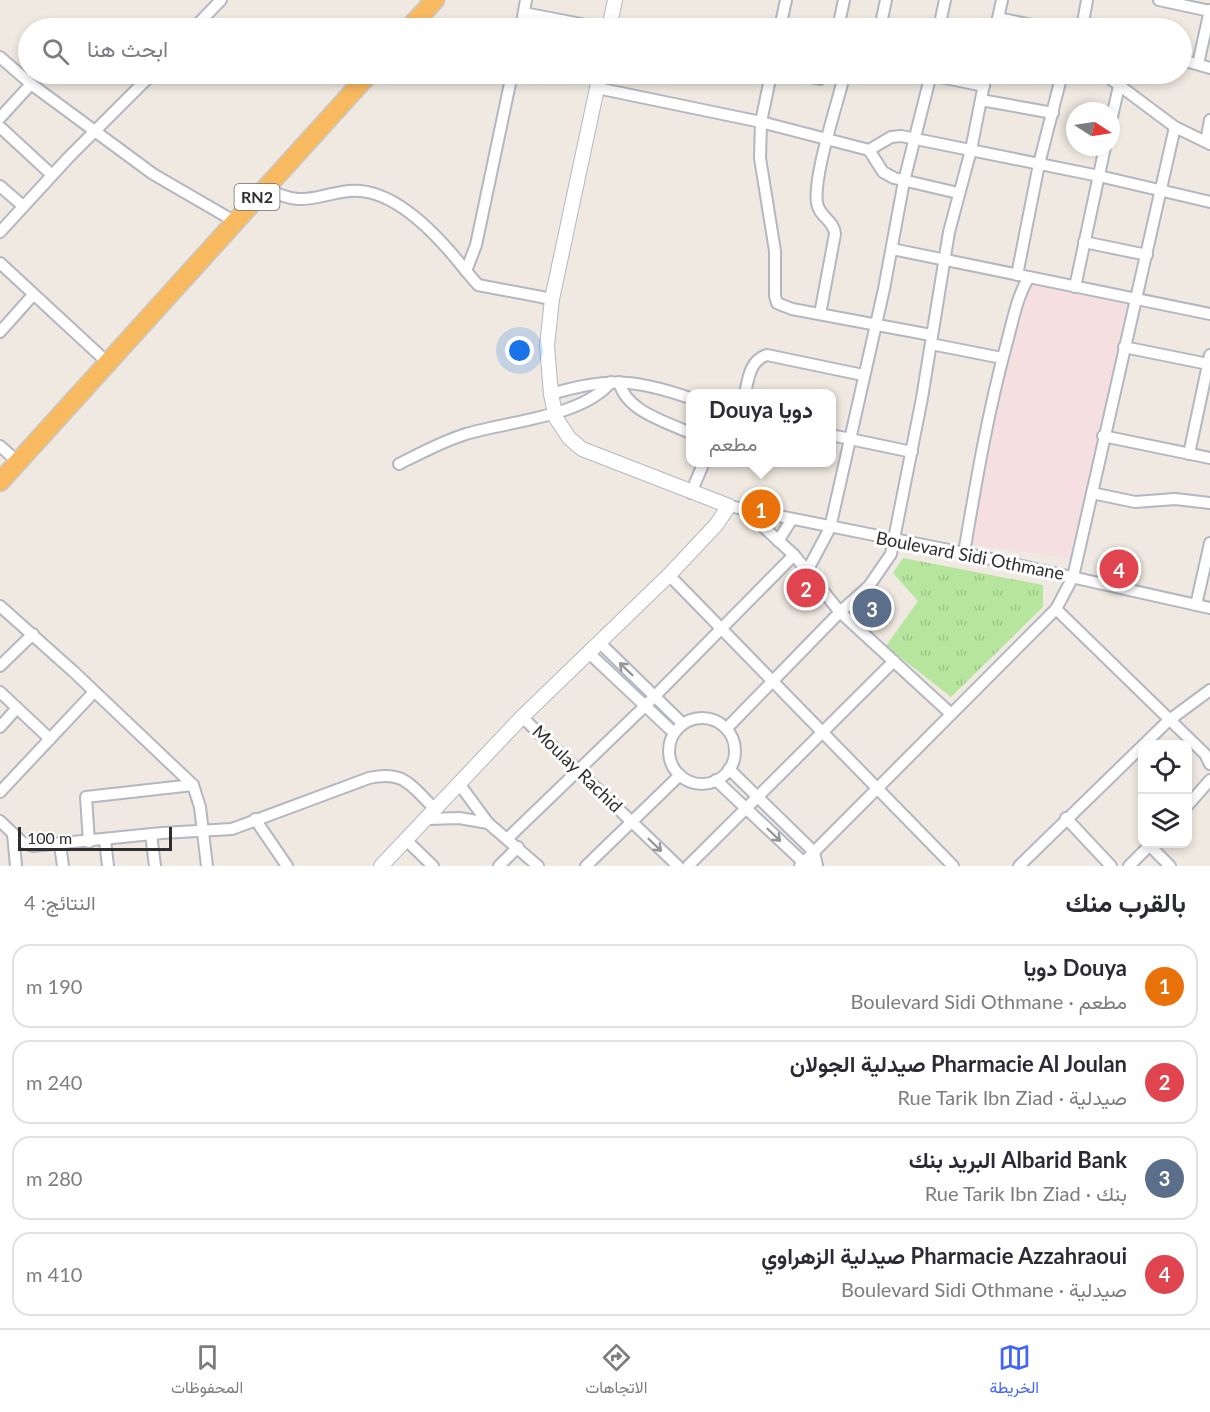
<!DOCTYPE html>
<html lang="ar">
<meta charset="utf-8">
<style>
body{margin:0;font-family:Lato,Vazirmatn,sans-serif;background:#f7f7f7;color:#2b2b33;direction:rtl}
.controls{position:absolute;right:18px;bottom:18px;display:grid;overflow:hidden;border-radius:12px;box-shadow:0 3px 9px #0003}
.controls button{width:54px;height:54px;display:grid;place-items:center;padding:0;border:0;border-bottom:2px solid #e1e1e2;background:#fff;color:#2b2b33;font:30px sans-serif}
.compass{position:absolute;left:1066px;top:102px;width:54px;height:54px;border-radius:50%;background:#fff;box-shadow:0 3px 9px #0003;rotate:102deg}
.scale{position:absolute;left:18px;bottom:15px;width:154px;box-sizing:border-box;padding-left:6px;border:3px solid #2e2e2e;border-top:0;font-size:16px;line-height:21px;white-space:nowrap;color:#2e2e2e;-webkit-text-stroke:4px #fff;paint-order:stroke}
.you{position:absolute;left:520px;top:351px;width:21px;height:21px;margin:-15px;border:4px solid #fff;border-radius:50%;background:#1a73e8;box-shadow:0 0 0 9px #1a73e833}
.badge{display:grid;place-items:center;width:39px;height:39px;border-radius:50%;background:#4264fb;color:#fff;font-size:20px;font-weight:700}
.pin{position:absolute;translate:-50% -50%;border:3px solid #fff;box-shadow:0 2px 6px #0006}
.popup{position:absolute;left:686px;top:389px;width:150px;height:78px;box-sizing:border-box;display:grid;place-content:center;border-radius:12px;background:#fff;filter:drop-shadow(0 2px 4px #0005);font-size:20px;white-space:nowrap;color:#7c7c81}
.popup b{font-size:22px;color:#2b2b33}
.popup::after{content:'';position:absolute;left:50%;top:100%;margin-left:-12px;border:12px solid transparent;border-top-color:#fff}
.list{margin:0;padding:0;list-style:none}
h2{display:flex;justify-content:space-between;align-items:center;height:78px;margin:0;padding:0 24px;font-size:26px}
h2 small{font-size:20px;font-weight:400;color:#7c7c81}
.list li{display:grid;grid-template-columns:39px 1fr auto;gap:18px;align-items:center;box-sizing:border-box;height:84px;margin:0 12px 12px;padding:0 12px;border:2px solid #e1e1e2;border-radius:18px}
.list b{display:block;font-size:22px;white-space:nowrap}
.list p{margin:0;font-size:20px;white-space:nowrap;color:#7c7c81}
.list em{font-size:20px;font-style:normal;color:#7c7c81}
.icon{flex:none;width:33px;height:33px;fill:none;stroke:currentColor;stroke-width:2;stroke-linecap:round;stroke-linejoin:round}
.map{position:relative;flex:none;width:1210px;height:866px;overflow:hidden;direction:ltr}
.search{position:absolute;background:#fff;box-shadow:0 3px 9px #0003;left:18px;right:18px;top:18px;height:66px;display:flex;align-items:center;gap:15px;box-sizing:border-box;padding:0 21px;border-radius:33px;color:#7c7c81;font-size:22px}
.sheet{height:462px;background:#fff}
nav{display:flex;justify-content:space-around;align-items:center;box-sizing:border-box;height:84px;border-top:2px solid #e1e1e2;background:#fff;font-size:16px;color:#7c7c81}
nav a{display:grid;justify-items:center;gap:3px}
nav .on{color:#4264fb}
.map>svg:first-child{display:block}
.medical{fill:#f5dfe0}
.park{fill:url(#park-tufts)}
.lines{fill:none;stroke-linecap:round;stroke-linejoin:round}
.minor-casing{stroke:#b4b7c1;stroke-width:14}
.tertiary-casing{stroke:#b4b7c1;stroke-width:16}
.trunk-casing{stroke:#c9c9c9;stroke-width:21}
.minor{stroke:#fff;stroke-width:10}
.tertiary{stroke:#fff;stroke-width:14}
.trunk{stroke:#f8ba60;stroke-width:18}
.oneway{stroke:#969696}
.labels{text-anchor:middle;stroke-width:6;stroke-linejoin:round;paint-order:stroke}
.shield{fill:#fff;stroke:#6d6d6d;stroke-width:1.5}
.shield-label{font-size:16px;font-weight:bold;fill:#2e2e2e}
.street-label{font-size:18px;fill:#2e2e2e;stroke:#fff}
</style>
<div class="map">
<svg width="1210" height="866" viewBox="0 0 1210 866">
<defs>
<pattern id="park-tufts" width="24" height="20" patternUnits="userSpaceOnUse" patternTransform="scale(1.5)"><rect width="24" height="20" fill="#b6e59e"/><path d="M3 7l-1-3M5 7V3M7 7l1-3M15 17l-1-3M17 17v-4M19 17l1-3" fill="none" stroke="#9dc588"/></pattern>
</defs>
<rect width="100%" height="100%" fill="#efe9e1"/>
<polygon class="medical" points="1021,282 1130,305 1072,559 968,544"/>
<polygon class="park" points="903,558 1043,585 1043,607 951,697 886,646 918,601 893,573"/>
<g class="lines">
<defs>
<g id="minor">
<polyline points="1159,0 1210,11"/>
<polyline points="524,13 602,28"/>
<polyline points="998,18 1046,28"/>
<polyline points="194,28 221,0"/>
<polyline points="521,28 526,0"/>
<polyline points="780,28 786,0"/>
<polyline points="838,28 844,0"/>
<polyline points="880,28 886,0"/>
<polyline points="939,28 945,0"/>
<polyline points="996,28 1002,0"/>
<polyline points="1082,28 1087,0"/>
<polyline points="0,57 31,84 153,174 234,221"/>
<polyline points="1182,60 1210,68"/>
<polyline points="1198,64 1210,10"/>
<polyline points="512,74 476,245 466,271 478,285 552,299"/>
<polyline points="771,74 761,122 760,158 775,251 775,296 777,303 792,309 931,335"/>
<polyline points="794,74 820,79 828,74"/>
<polyline points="926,74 984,86"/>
<polyline points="1104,74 1175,127 1210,144"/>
<polyline points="597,88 761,122 869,150"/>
<polyline points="981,100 1053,113"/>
<polyline points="0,118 31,84"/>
<polyline points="1111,121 1119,86"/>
<polyline points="0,127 52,175"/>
<polyline points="1206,142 1210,120"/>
<polyline points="0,186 23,206"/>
<path d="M 265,188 C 304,208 310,196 349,191 C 395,186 441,239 466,271"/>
<polyline points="958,193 894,178 883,172 869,150 891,137 901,136 1099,176 1210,202"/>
<polyline points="0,232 68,158 152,74"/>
<polyline points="1084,242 1147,255"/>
<polyline points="892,249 1210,314"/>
<polyline points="0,263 107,362"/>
<polyline points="1017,275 1039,164 1062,74"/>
<polyline points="1075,287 1105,147"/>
<path d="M 820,314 L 835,234 C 834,220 819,217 817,203 C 813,177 836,108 843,80 L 848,74"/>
<polyline points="0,332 33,295"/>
<polyline points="931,344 1002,358"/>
<polyline points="1124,347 1208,364"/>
<path d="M 619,382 C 627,412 665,421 690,433"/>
<path d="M 551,394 C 607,377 635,379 690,398"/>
<path d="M 745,394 C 748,379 750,360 767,355 L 863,375"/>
<polyline points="831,435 912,452"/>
<polyline points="1103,436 1210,458"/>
<polyline points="0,446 18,462"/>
<polyline points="1189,454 1210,355"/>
<path d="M 399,464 C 421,453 443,441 466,434 C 509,421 582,417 611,382"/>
<polyline points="691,493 704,462"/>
<polyline points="1092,493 1135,502 1175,499 1210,503"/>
<polyline points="729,506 964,553 1210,608"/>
<polyline points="745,510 794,555 840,612 950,713"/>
<polyline points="778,541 792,519"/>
<path d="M 964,553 C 976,482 988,411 1007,342 C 1013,320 1017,296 1029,277"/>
<polyline points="806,573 830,528 884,289 904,181 931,74"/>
<polyline points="669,575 953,866"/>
<polyline points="1196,605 1210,543"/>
<polyline points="0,606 74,672 193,785 200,807 207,866"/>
<polyline points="1056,609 1205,754 1210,764"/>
<polyline points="600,643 683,724"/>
<polyline points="589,653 674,733"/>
<polyline points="0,666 33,634"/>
<polyline points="0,692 50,739"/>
<polyline points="522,717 678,866"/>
<circle cx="702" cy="751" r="33"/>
<polyline points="0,727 17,708"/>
<polyline points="727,728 840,612 869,586 891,554 922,398 949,232 971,150 986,74"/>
<polyline points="729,769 814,852 817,866"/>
<polyline points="716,780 804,863 809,864"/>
<polyline points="460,785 488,823"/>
<polyline points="0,792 94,692"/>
<polyline points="1188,805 1210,780"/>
<polyline points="1066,818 1111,866"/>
<polyline points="255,819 287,866"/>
<polyline points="428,819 459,818 488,823 538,866"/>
<path d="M 0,821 L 22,842 L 33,846 L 162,833 L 232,829 L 369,778 C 405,770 411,786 435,809"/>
<polyline points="13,834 16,866"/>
<polyline points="151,834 155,866"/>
<polyline points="509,837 646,705 794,555"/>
<polyline points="105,840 108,866"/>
<polyline points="406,840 433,866"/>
<polyline points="89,842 86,797 193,785"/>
<polyline points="60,845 63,866"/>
<polyline points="1149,845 1170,866"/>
<polyline points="499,866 518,847"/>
<polyline points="586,866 680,775"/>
<polyline points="688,866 894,661"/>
<polyline points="800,866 1056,609 1073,577 1175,127"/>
<polyline points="1019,866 1168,721 1210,690"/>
<polyline points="1129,866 1151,844"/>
</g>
<g id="tertiary">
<polyline points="609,28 615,0"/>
<polyline points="381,866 522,717 669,575 716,525 729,506 582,449 569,438 556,418 551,394 547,346 552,299 600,74"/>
</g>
<g id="trunk">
<polyline points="409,28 435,0"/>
<polyline points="0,482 369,74"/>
</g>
</defs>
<use href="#minor" class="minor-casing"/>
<use href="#tertiary" class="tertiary-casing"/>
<use href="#trunk" class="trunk-casing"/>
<use href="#minor" class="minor"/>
<use href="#tertiary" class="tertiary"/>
<use href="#trunk" class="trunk"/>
</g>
<defs><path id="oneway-shaft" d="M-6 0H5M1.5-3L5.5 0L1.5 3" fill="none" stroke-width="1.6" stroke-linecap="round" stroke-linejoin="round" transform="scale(1.5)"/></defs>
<g class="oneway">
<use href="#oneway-shaft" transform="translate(626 669) rotate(-136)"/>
<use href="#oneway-shaft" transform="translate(774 835) rotate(44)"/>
<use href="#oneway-shaft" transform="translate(655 845) rotate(44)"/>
</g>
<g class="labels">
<rect class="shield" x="234.5" y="184" width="45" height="26" rx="4.5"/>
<g class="shield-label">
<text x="257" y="203">RN2</text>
</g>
<g class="street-label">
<text transform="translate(970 556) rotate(11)" y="6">Boulevard Sidi Othmane</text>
<text transform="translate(577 769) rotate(44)" y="6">Moulay Rachid</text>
</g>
</g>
</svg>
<div class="controls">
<button><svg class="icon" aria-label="locate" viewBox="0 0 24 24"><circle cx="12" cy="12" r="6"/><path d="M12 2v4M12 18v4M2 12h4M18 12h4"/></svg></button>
<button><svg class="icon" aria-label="layers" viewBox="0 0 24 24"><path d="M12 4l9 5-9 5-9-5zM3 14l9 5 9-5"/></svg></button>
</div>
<svg class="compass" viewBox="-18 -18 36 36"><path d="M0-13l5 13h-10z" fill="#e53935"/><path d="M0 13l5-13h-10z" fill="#7c7c81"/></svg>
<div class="scale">100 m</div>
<div class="you"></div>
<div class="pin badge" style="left:761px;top:509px;background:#e8710a">1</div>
<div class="popup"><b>Douya دويا</b>مطعم</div>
<div class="pin badge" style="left:806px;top:588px;background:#e0444e">2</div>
<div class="pin badge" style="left:872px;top:608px;background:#5c6f8a">3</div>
<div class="pin badge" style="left:1119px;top:569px;background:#e0444e">4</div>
<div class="search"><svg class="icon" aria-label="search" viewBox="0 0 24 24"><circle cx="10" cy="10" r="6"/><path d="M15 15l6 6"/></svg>ابحث هنا</div>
</div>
<section class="sheet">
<h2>بالقرب منك<small>النتائج: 4</small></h2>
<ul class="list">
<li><span class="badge" style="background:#e8710a">1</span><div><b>Douya دويا</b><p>مطعم · Boulevard Sidi Othmane</p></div><em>190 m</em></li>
<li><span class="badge" style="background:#e0444e">2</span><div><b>Pharmacie Al Joulan صيدلية الجولان</b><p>صيدلية · Rue Tarik Ibn Ziad</p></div><em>240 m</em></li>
<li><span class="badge" style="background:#5c6f8a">3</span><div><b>Albarid Bank البريد بنك</b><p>بنك · Rue Tarik Ibn Ziad</p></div><em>280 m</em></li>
<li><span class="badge" style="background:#e0444e">4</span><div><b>Pharmacie Azzahraoui صيدلية الزهراوي</b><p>صيدلية · Boulevard Sidi Othmane</p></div><em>410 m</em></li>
</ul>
</section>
<nav>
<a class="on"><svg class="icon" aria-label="map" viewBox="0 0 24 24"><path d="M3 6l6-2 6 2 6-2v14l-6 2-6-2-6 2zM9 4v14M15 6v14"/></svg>الخريطة</a>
<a><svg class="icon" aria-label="directions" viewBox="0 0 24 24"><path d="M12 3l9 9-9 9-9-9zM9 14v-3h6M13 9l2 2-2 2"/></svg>الاتجاهات</a>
<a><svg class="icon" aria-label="saved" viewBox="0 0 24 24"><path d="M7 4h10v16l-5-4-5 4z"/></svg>المحفوظات</a>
</nav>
